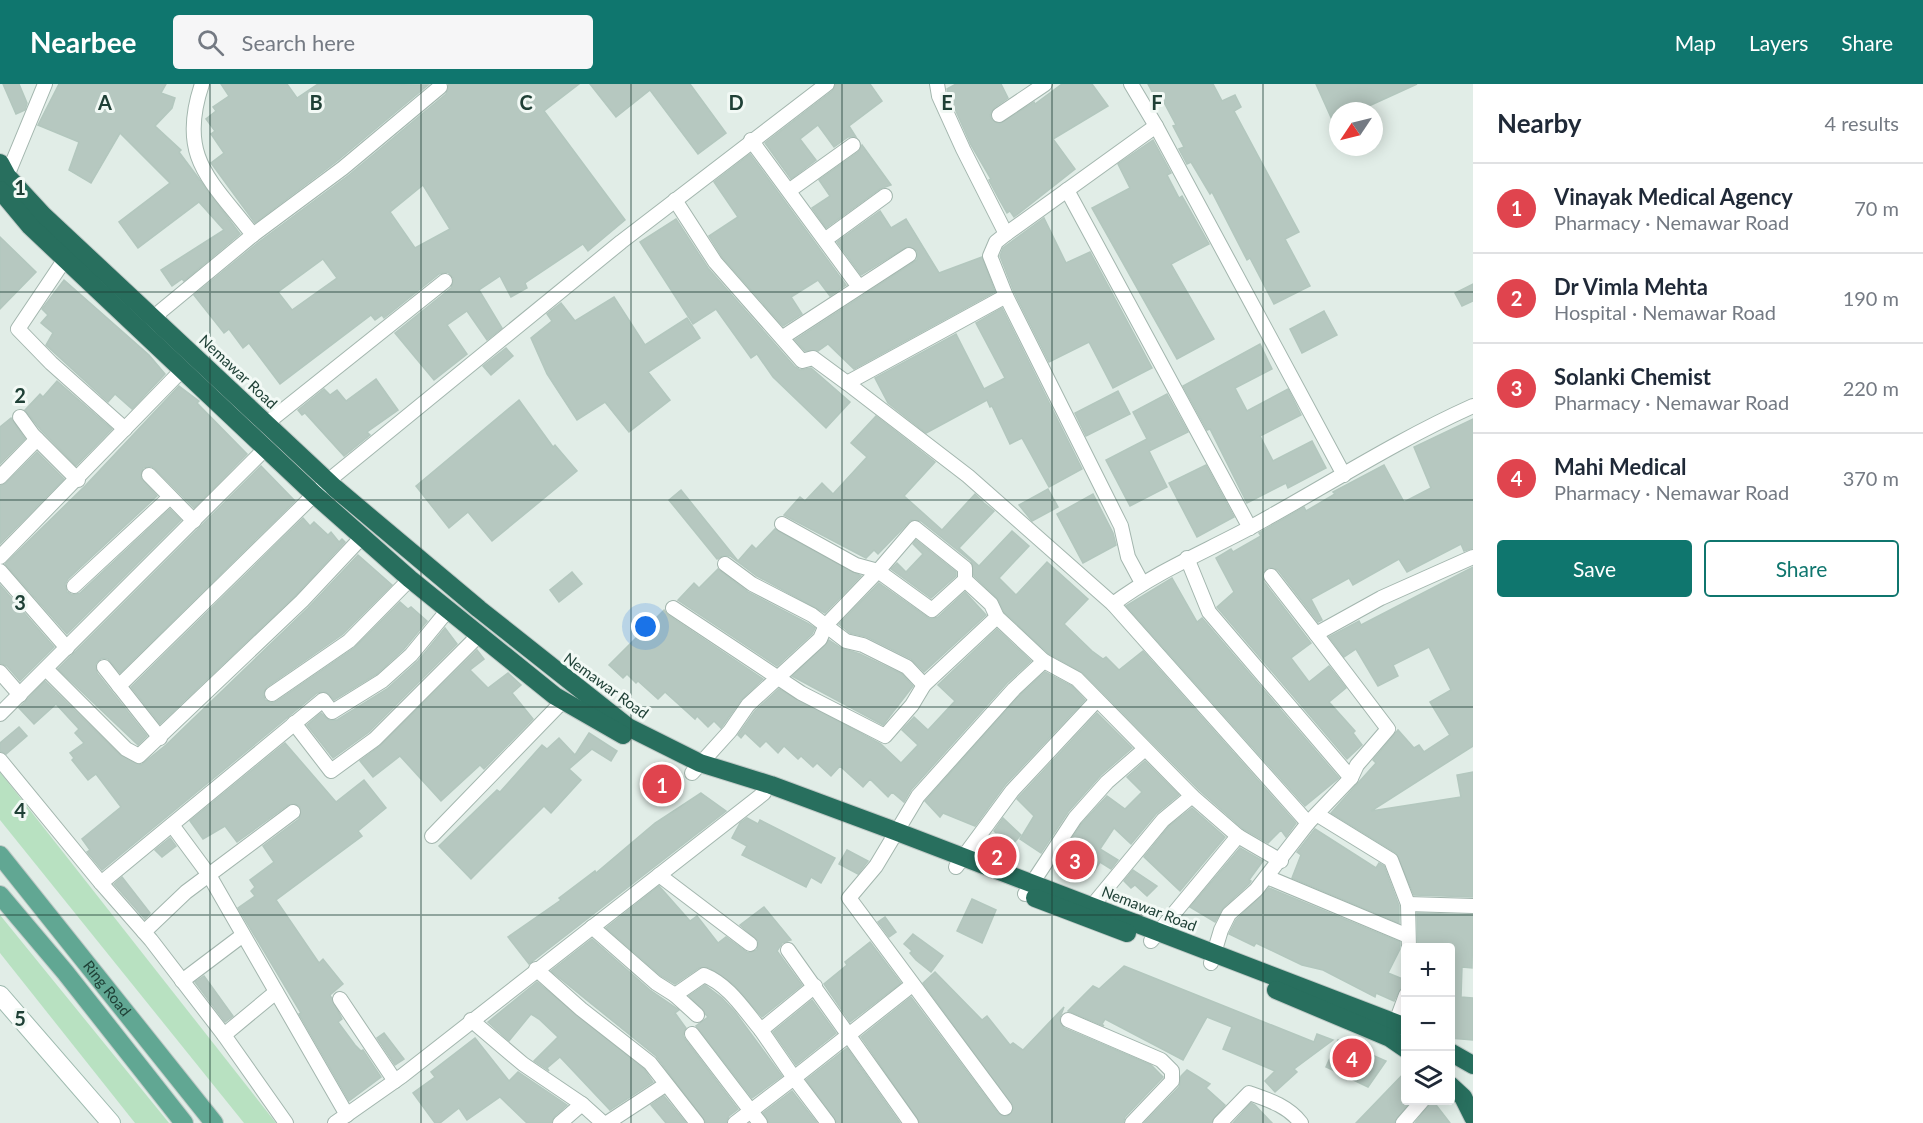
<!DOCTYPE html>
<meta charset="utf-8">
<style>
body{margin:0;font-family:Lato,sans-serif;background:#f6f6f7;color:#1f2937}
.controls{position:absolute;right:18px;bottom:18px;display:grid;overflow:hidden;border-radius:6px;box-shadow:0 3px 15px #0003}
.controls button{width:54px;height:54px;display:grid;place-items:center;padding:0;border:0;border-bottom:2px solid #e0e1e3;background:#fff;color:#1f2937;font:30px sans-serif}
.compass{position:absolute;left:1329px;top:18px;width:54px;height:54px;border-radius:50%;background:#fff;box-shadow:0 3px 15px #0003;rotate:235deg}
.you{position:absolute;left:646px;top:543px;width:21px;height:21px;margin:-15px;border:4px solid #fff;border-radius:50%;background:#1a73e8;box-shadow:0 0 0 9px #1a73e833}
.badge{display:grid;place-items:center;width:39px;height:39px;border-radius:50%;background:#0f766e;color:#fff;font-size:20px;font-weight:700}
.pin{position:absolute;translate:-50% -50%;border:3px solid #fff;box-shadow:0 2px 6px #0006}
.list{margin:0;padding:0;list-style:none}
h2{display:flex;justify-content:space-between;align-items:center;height:78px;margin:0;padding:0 24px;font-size:26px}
h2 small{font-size:20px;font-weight:400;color:#747a83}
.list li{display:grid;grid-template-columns:39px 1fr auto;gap:18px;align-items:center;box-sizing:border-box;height:90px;padding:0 24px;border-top:2px solid #e0e1e3}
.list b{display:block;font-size:22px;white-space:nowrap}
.list p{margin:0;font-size:20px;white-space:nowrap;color:#747a83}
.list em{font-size:20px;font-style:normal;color:#747a83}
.actions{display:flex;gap:12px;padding:18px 24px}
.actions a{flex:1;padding:14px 0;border:2px solid #0f766e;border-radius:6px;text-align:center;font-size:21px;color:#0f766e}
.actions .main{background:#0f766e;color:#fff}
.icon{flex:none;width:33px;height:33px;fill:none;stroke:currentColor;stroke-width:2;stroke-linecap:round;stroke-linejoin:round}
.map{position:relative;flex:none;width:1473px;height:1039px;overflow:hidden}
header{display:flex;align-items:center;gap:36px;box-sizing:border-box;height:84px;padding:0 30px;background:#0f766e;color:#fff}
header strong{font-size:28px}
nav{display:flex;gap:33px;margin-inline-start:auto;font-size:21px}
.search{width:420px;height:54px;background:#f6f6f7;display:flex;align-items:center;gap:15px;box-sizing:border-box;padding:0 21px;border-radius:6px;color:#747a83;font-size:22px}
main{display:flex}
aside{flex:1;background:#fff}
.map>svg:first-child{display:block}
.green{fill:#b8e1c1}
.building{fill:#b6c8c0;stroke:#b3c7be;stroke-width:1.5;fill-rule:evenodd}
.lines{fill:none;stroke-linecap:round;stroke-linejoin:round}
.street-casing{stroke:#a3b6ae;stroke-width:16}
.secondary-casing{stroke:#9ebaaf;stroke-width:20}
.primary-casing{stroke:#c0cac7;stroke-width:20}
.highway-casing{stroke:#c0cac7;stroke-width:20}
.street{stroke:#fff;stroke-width:14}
.secondary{stroke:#fff;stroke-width:18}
.primary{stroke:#61a793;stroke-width:18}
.highway{stroke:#286f5e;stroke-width:18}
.grid{fill:none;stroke:#1f4036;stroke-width:1.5;stroke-opacity:0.55}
.labels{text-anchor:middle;stroke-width:6;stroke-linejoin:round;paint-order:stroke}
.street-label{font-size:15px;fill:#1f4036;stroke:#f2f9f5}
.grid-label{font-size:20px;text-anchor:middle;font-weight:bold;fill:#1f4036;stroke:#f2f9f5;stroke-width:6;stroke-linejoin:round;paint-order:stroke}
</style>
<header>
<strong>Nearbee</strong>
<div class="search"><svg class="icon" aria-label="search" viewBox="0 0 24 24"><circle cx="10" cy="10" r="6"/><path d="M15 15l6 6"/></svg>Search here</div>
<nav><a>Map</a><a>Layers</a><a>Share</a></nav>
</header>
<main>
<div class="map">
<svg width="1473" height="1039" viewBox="0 0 1473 1039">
<rect width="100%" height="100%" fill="#e1ede7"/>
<g class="green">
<polygon points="0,688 276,1039 244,1039 0,736"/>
<polygon points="0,831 169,1039 135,1039 0,869"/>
</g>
<g class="building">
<polygon points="3,0 19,0 27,19 25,26 16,30"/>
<polygon points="59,0 166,0 161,9 175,14 172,24 155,42 181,66 179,68 240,150 184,197 182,195 172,202 161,186 224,146 199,118 138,164 119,138 170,99 120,49 91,99 69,86 79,58 38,41"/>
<polygon points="221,0 287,0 297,14 318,0 428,1 337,77 255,139 211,79 224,69 211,50 215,47 206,35 216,27 213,23 229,12"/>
<path d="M 449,0 L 579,0 L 544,27 L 625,136 L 588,167 L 583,160 L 525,199 L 527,204 L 511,213 L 500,192 L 479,206 L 502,244 L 487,256 L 467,227 L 447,241 L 467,270 L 434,296 L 395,249 L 451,204 L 454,195 L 448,188 L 439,190 L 384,234 L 382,231 L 375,236 L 371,231 L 280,300 L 249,259 L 243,264 L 229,245 L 224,249 L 194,211 L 259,158 L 349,91 L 446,10 ZM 423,101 L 450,145 L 415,164 L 390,128 ZM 323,175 L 337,194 L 292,226 L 278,208 Z"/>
<polygon points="590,0 690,0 726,49 698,70 650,6 616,33"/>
<polygon points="836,0 870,0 882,17 849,42 856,53 848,53 834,63 818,41 800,55 816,76 791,95 765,59 832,7"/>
<polygon points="956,0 1001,0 1008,14 994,24 990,31 992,36 999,40 1034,18 1035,20 1062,0 1092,0 1108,22 1053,55 1075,85 1014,133 1010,127 1007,129 999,115 989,96 991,95 971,61 948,9 947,5"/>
<polygon points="1148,0 1213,0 1222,17 1235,11 1241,23 1234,27 1299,148 1285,155 1310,202 1274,220 1250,174 1247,176 1212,108 1210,110 1191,78 1187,80 1179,65 1184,63 1173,42 1176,41 1160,11 1155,13"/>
<polygon points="1316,0 1417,0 1358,27 1338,27 1338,49"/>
<polygon points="1153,56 1171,89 1167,91 1179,114 1182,112 1209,160 1171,180 1214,255 1177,275 1092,124 1130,104 1118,80"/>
<polygon points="862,61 891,101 880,105 826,144 812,124 830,112 819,96 858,68"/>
<polygon points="750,70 846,201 830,212 818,196 791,213 802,230 783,242 722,173 709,152 738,133 714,98"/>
<polygon points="880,127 891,144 906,135 939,189 982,173 995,208 854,285 828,260 818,267 805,267 795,256 917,176 917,167 908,162 861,191 837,158"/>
<polygon points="1044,134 1066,179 1090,168 1152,284 1113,304 1089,258 1049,278 1014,208 1000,172 1003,164"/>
<polygon points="676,135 708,184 795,283 800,286 811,284 850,318 826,344 773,293 757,270 751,274 716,225 693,240 640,158"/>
<polygon points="0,153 36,188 0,225"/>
<polygon points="64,196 149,271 165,290 132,325 115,310 108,318 46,261 53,249 41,239 48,231 42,225"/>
<polygon points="1473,200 1473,217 1462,222 1455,209"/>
<polygon points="614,213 645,261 687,234 700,254 648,288 670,316 629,348 605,318 577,336 547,290 531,254 552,237 547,230 561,219 575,237"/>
<polygon points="1002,224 1082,385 1049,403 1022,354 1010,360 992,322 990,323 987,316 926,349 888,319 875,294 956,250 984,305 1005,294 976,239"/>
<polygon points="1324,227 1337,251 1302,269 1290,245"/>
<polygon points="1260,260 1272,285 1235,304 1247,327 1288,305 1301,331 1260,352 1273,377 1312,357 1326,384 1288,404 1286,399 1247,419 1210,345 1207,346 1183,302"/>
<polygon points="506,264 513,272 491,291 483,282"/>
<polygon points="376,295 398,326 367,348 370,351 344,372 305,329 302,331 298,326 324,305 330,311 337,306 346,317"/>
<polygon points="57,297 112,345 76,382 40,345 25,326 40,310 43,313"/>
<polygon points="179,302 199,317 197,319 247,370 194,424 155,385 151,382 143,384 141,394 157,412 68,495 65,500 67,508 72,511 80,509 170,425 181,436 67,550 5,480 85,402"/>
<polygon points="1118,307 1130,330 1086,352 1075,329"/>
<polygon points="1167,310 1188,348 1149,367 1167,403 1130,422 1106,376 1147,355 1133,328"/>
<polygon points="519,316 553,363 555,361 577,387 492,457 468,428 449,444 416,402"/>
<polygon points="876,332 935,378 904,412 942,446 975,410 984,419 994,427 959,464 979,482 1012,447 1029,462 999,494 1016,511 1047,478 1067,496 1088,515 1064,540 1092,567 1103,575 1106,573 1119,586 1143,567 1296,739 1286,753 1281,746 1268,759 1243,745 1198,705 1083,589 1049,570 1004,528 997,514 974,492 971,477 921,437 911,436 878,470 874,466 866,474 784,431 800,413 805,417 822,399 833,410 867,373 851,359"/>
<polygon points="11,334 25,355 0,380 0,343"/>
<polygon points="1473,335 1473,464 1464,467 1461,460 1407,488 1399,475 1353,501 1349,494 1311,515 1322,536 1318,538 1278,486 1269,483 1263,489 1264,498 1311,559 1291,574 1309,598 1329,582 1346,604 1329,618 1355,647 1353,649 1362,661 1347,675 1217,523 1234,508 1216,474 1231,465 1233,468 1261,452 1259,449 1304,423 1306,427 1335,410 1333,408 1384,381 1404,418 1431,404 1414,363"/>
<polygon points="37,368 64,395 0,460 0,402 6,399"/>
<polygon points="1206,381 1234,433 1197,453 1169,399"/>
<polygon points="261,382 295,417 120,589 108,575 102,574 96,579 97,589 147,652 138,661 58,585"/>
<polygon points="1048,405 1058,423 1032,437 1019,421"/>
<polygon points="681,406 738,477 752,461 756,465 775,445 861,492 825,529 757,492 730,472 722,472 717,475 669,416"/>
<polygon points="1093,410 1113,449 1116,461 1083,479 1057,430"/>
<polygon points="303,434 310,442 314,438 328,451 331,448 339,458 342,455 345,458 296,511 160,640 131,603"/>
<polygon points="916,456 956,488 956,492 931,514 891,485 897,479 906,488 923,470 913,460"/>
<polygon points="358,471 392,501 343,550 267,603 263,610 265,616 272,619 277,617 354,564 400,518 408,525 411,523 427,537 404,565 377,590 334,616 326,608 317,609 102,786 87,768 90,766 82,755 121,723 96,690 88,696 72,676 74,674 70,669 84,659 75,649 79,645 56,620 34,640 19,624 45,597 120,671 141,681 166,661 308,524"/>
<polygon points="1473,483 1473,662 1371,727 1461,713 1457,691 1473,688 1473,813 1414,811 1396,769 1331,729 1376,679 1373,676 1398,646 1414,664 1419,661 1424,668 1450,651 1430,618 1451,606 1429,563 1393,581 1398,592 1378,602 1356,565 1344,573 1329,553 1359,537 1361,541"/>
<polygon points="718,485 748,508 807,539 815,544 812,550 777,582 678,516 694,499 699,504"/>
<polygon points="572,488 582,500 559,518 550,506"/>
<polygon points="1172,494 1197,538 1202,534 1339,694 1305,722 1126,522"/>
<polygon points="879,499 930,535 938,533 965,508 986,531 924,588 911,575 867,553 850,549 839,540"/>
<polygon points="0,501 54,563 20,597 7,582 0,579"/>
<polygon points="664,526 668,531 763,595 741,616 721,644 714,637 708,643 697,632 695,635 665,608 658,615 638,597 636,599 627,590 623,594 609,581"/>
<polygon points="445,544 457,560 369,648 333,674 307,641 321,629 329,636 337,636 387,605 418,577"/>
<polygon points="997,545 1031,577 1007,599 911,706 904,718 892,708 888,713 870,695 863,703 840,682 831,692 817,679 813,683 801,672 798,675 784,662 778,669 766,657 760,663 745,649 741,654 738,651 755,627 779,605 881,660 901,679 918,661 902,646 914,633 928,646 955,617 938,601"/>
<polygon points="829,556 841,564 860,570 902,590 913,602 883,641 792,592"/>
<polygon points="477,566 484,575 470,586 488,604 508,589 521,601 512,609 533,635 484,685 480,681 441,717 400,672 373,693 360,677 381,661"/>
<polygon points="1045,588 1072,602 1085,616 1005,701 975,742 943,729 940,733 925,717 1020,611"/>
<polygon points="1097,629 1132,664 1101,691 1068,728 1041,769 1020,755 1034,732 1017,715"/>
<polygon points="19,643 27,652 6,670 0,667 0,659"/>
<polygon points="589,649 617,667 611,677 592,665 569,685 581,696 551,729 544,722 471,795 439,762 497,706 500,708 542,661 547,665 559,654 575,671"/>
<polygon points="285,659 336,718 364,696 386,724 358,747 362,752 276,816 319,879 323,875 343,900 330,911 342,935 338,938 355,961 361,967 363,966 381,993 349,1017 299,930 301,929 238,824 255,812 251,807 255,803 250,796 274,778 263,762 299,735 300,723 296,720 288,721 237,758 225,742 203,755 190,737"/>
<polygon points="1145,677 1179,711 1156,730 1131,760 1114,744 1100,765 1118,776 1111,785 1100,778 1094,788 1082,780 1079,784 1059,774 1082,739 1107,712 1125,725 1142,708 1127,693"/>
<polygon points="701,709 726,727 529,880 508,853 561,816 559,814 595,787 596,789 655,739"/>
<polygon points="1192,724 1225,753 1180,807 1144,773 1169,742"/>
<polygon points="747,734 758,740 760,736 835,774 821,799 811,793 806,803 742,771 747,762 732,754 740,739"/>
<polygon points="1003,734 1021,751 1010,763 994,747"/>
<polygon points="1315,745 1376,784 1379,779 1384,782 1399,822 1399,839 1292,794 1301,771 1297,768"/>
<polygon points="170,754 176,762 162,773 155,766"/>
<polygon points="1240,764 1263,777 1249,796 1251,797 1249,800 1223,824 1215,838 1190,823"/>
<polygon points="847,766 868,777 858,790 839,780"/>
<polygon points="1133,786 1157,802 1147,812 1135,801 1131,804 1124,797"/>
<polygon points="122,793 150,829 145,835 114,800"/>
<polygon points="659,802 690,837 697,832 718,859 726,853 748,869 757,866 758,857 740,841 764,823 791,856 782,859 777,867 802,901 762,933 734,901 708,883 699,884 675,900 661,892 606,844"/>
<polygon points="1269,804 1400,858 1400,865 1388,889 1405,896 1394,917 1376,909 1375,913 1323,886 1302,881 1256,859 1254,862 1229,850 1236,836"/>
<polygon points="972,815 996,826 982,859 957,847"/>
<polygon points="1417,829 1473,831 1472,884 1462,883 1461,913 1473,914 1473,956 1450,954 1450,864 1418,864"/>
<polygon points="885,833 896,848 889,853 878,838"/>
<polygon points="913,850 943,872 931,888 916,876 910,869 912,867 904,860"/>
<polygon points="592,855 650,906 679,926 675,929 686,944 683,951 685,955 738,1025 729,1032 726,1039 706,1039 656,972 551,887"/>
<polygon points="870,858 901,899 850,938 824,900 847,881 845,878"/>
<polygon points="1124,882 1314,958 1317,950 1333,956 1294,985 1297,988 1275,1008 1265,997 1275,987 1223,965 1232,943 1207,933 1183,976 1105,935 1102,940 1104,942 1068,927 1093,902 1099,905"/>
<polygon points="935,888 982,936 987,932 1010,961 1013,959 1023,966 1064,923 1059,936 1064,944 1151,981 1163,993 1125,1033 1123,1039 920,1039 861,953 911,913 998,1029 1007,1033 1014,1024 923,899"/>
<polygon points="204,892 233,932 225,938 195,898"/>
<polygon points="537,898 644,985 653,998 610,1026 560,973 547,984 549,987 534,977 558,953 539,935 531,930 509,957 488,938"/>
<polygon points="705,901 722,914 735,928 782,992 752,1014 696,942 708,933 689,912"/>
<polygon points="812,916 836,949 796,981 773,948"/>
<polygon points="384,949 404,975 395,981 377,954"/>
<polygon points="475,954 509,997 518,988 567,1021 554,1033 551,1039 527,1039 500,1013 467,1036 459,1024 440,1039 435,1039 413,1009 435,993 431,988"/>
<polygon points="1338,956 1386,977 1368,1003 1326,983"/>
<polygon points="847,964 900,1039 837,1039 806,996"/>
<polygon points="1187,986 1210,1000 1206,1004 1225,1021 1211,1039 1144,1039 1179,1003 1181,992"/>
<polygon points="1406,987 1406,1017 1411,1017 1394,1039 1356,1039"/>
<polygon points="792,1007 817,1039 769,1039 763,1029"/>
<polygon points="664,1012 686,1039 666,1039 651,1021"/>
<polygon points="1433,1017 1450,1039 1415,1039 1432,1017"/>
<polygon points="1251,1019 1255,1021 1272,1039 1233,1039"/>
</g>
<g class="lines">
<defs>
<g id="street">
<polyline points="937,0 939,12 963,65 1006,150"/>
<polyline points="1131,0 1156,42"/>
<polyline points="999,31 1045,0"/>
<polyline points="751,56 859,203"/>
<polyline points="2,96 7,92 45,0"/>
<polyline points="790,106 853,61"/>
<polyline points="1067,106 1250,444"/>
<polyline points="675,116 715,178 802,277 813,274 847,299"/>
<polyline points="253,151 343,84 440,3"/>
<polyline points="826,155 885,112"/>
<polyline points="65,175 18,245 51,279 125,345"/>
<path d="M 1006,212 L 847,299 L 968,392 L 1113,520 C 1157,487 1205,468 1253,442 C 1326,402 1397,356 1473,322"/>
<path d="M 152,242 L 161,227 L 253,151 C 211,96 177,74 202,0"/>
<polyline points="783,253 909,171"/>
<polyline points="20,333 33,351 78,396"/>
<polyline points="267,339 445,197"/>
<polyline points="149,391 194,437"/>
<polyline points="0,393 37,355"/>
<polyline points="0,473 182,286"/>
<polyline points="1187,474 1209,528 1351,694"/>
<polyline points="725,480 752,500 812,531 846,557 863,561 907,583 924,601"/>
<polyline points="0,487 67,564"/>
<polyline points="1271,492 1316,550 1381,514 1473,473"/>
<polyline points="965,496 965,484 915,444 878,487 932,526 965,496 991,520 997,533 1044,577"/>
<polyline points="1142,499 1128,473 1121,442 1006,212 990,172 996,158 1006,150 1156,42 1344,391"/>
<polyline points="74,502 170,413"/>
<polyline points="1113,520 1308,739"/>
<polyline points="673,524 801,609 885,652 912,621 924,601 997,533"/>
<polyline points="104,583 160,654"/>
<polyline points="46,585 126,665 139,672 302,517 362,453"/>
<polyline points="0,588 20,611"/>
<polyline points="119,602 328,397 621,158 827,0"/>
<polyline points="272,610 349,557 410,495"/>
<polyline points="0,630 266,364"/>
<polyline points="294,639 331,687 375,655 479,551"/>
<polyline points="0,676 101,799 151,856 224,951 286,1039"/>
<polyline points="692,689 730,647 748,621 820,555 826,541 878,487 856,481 782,440"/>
<polyline points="1318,731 1391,776 1408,820 1409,864"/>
<polyline points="172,741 209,791 347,1031"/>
<polyline points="432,752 563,617"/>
<polyline points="956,783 1012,707 1097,616"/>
<polyline points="659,791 750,860"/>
<polyline points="1267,793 1408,852"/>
<polyline points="101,799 323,616 332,628 382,597 411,571 448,526"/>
<polyline points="1025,810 1075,734 1107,698 1145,665"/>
<polyline points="1408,820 1473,822"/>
<polyline points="1087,828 1163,736 1192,712"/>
<path d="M 592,843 L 656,899 L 675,911 L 704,891 C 729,901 744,926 761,946 L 815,902"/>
<polyline points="144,848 186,808 293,728"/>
<polyline points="1151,857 1238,752"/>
<polyline points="788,866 911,1039"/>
<polyline points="1211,879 1221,846 1229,830 1256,806 1308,739 1351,694 1357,681 1388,645 1316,550"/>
<polyline points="536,885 581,925 650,979 697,1039"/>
<polyline points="182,897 243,851"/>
<polyline points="675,911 697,931"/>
<polyline points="340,915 395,997"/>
<polyline points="471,936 523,980 582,1020 603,1039"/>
<polyline points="1068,936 1161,976 1172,987 1172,997 1132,1039"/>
<polyline points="761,946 794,994 912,901"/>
<polyline points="1393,946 1406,911"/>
<polyline points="692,950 760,1039"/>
<polyline points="224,951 276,908"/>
<polyline points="1005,1024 849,814 876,782 918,712 1014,605 1044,577 1077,595 1192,712 1238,752 1281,777"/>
<polyline points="335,1039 402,992 764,709"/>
<polyline points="560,1039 582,1020"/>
<polyline points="607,1039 665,1001"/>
<polyline points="735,1039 794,994 828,1039"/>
<path d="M 1220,1039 L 1249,1009 C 1269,1016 1288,1022 1301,1039"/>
<polyline points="1403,1039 1423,1016"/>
</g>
<polyline id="secondary" points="0,911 111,1039"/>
<g id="primary">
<path id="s1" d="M 0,771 L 214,1039"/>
<polyline points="0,811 65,888 184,1039"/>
</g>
<g id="highway">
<polyline points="0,79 7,92 43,131 335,404 479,525 628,643 700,679 771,701 895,747 1406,943"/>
<polyline points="0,106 30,142 315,411 410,495 555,612 623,651"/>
<polyline points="1035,814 1127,849"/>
<polyline points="1276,906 1390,954 1406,965"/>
<polyline points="1450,968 1473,981"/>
<polyline points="1450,1001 1463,1013 1473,1033"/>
</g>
</defs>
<use href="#street" class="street-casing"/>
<use href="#secondary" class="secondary-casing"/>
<use href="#primary" class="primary-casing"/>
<use href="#highway" class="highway-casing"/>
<use href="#street" class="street"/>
<use href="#secondary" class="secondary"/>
<use href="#primary" class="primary"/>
<use href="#highway" class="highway"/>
</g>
<path class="grid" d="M 210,0 L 210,1039M 421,0 L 421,1039M 631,0 L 631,1039M 842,0 L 842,1039M 1052,0 L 1052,1039M 1263,0 L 1263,1039M 0,208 L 1473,208M 0,416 L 1473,416M 0,623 L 1473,623M 0,831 L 1473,831"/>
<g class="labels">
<g class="street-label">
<text transform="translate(238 288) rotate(43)" y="5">Nemawar Road</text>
<text transform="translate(606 602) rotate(36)" y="5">Nemawar Road</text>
<text transform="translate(1149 825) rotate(21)" y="5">Nemawar Road</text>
<text dy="5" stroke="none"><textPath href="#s1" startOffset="171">Ring Road</textPath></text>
</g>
</g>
<g class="grid-label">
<text x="105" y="26">A</text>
<text x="316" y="26">B</text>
<text x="526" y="26">C</text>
<text x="736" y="26">D</text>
<text x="947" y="26">E</text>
<text x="1157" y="26">F</text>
<text x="20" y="111">1</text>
<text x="20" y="319">2</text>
<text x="20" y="526">3</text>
<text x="20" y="734">4</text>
<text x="20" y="942">5</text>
</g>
</svg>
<div class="controls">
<button>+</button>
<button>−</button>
<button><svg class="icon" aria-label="layers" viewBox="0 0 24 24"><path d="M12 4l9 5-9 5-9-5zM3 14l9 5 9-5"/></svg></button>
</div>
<svg class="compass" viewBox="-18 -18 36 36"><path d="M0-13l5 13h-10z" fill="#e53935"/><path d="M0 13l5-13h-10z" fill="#747a83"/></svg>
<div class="you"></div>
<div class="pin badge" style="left:662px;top:700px;background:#e0444e">1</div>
<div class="pin badge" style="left:997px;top:772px;background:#e0444e">2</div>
<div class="pin badge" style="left:1075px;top:776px;background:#e0444e">3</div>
<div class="pin badge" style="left:1352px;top:974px;background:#e0444e">4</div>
</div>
<aside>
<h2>Nearby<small>4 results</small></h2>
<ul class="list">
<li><span class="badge" style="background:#e0444e">1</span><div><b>Vinayak Medical Agency</b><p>Pharmacy · Nemawar Road</p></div><em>70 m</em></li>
<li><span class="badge" style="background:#e0444e">2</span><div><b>Dr Vimla Mehta</b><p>Hospital · Nemawar Road</p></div><em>190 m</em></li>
<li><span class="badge" style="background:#e0444e">3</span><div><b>Solanki Chemist</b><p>Pharmacy · Nemawar Road</p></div><em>220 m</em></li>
<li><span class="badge" style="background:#e0444e">4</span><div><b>Mahi Medical</b><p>Pharmacy · Nemawar Road</p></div><em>370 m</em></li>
</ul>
<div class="actions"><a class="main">Save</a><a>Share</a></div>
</aside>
</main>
